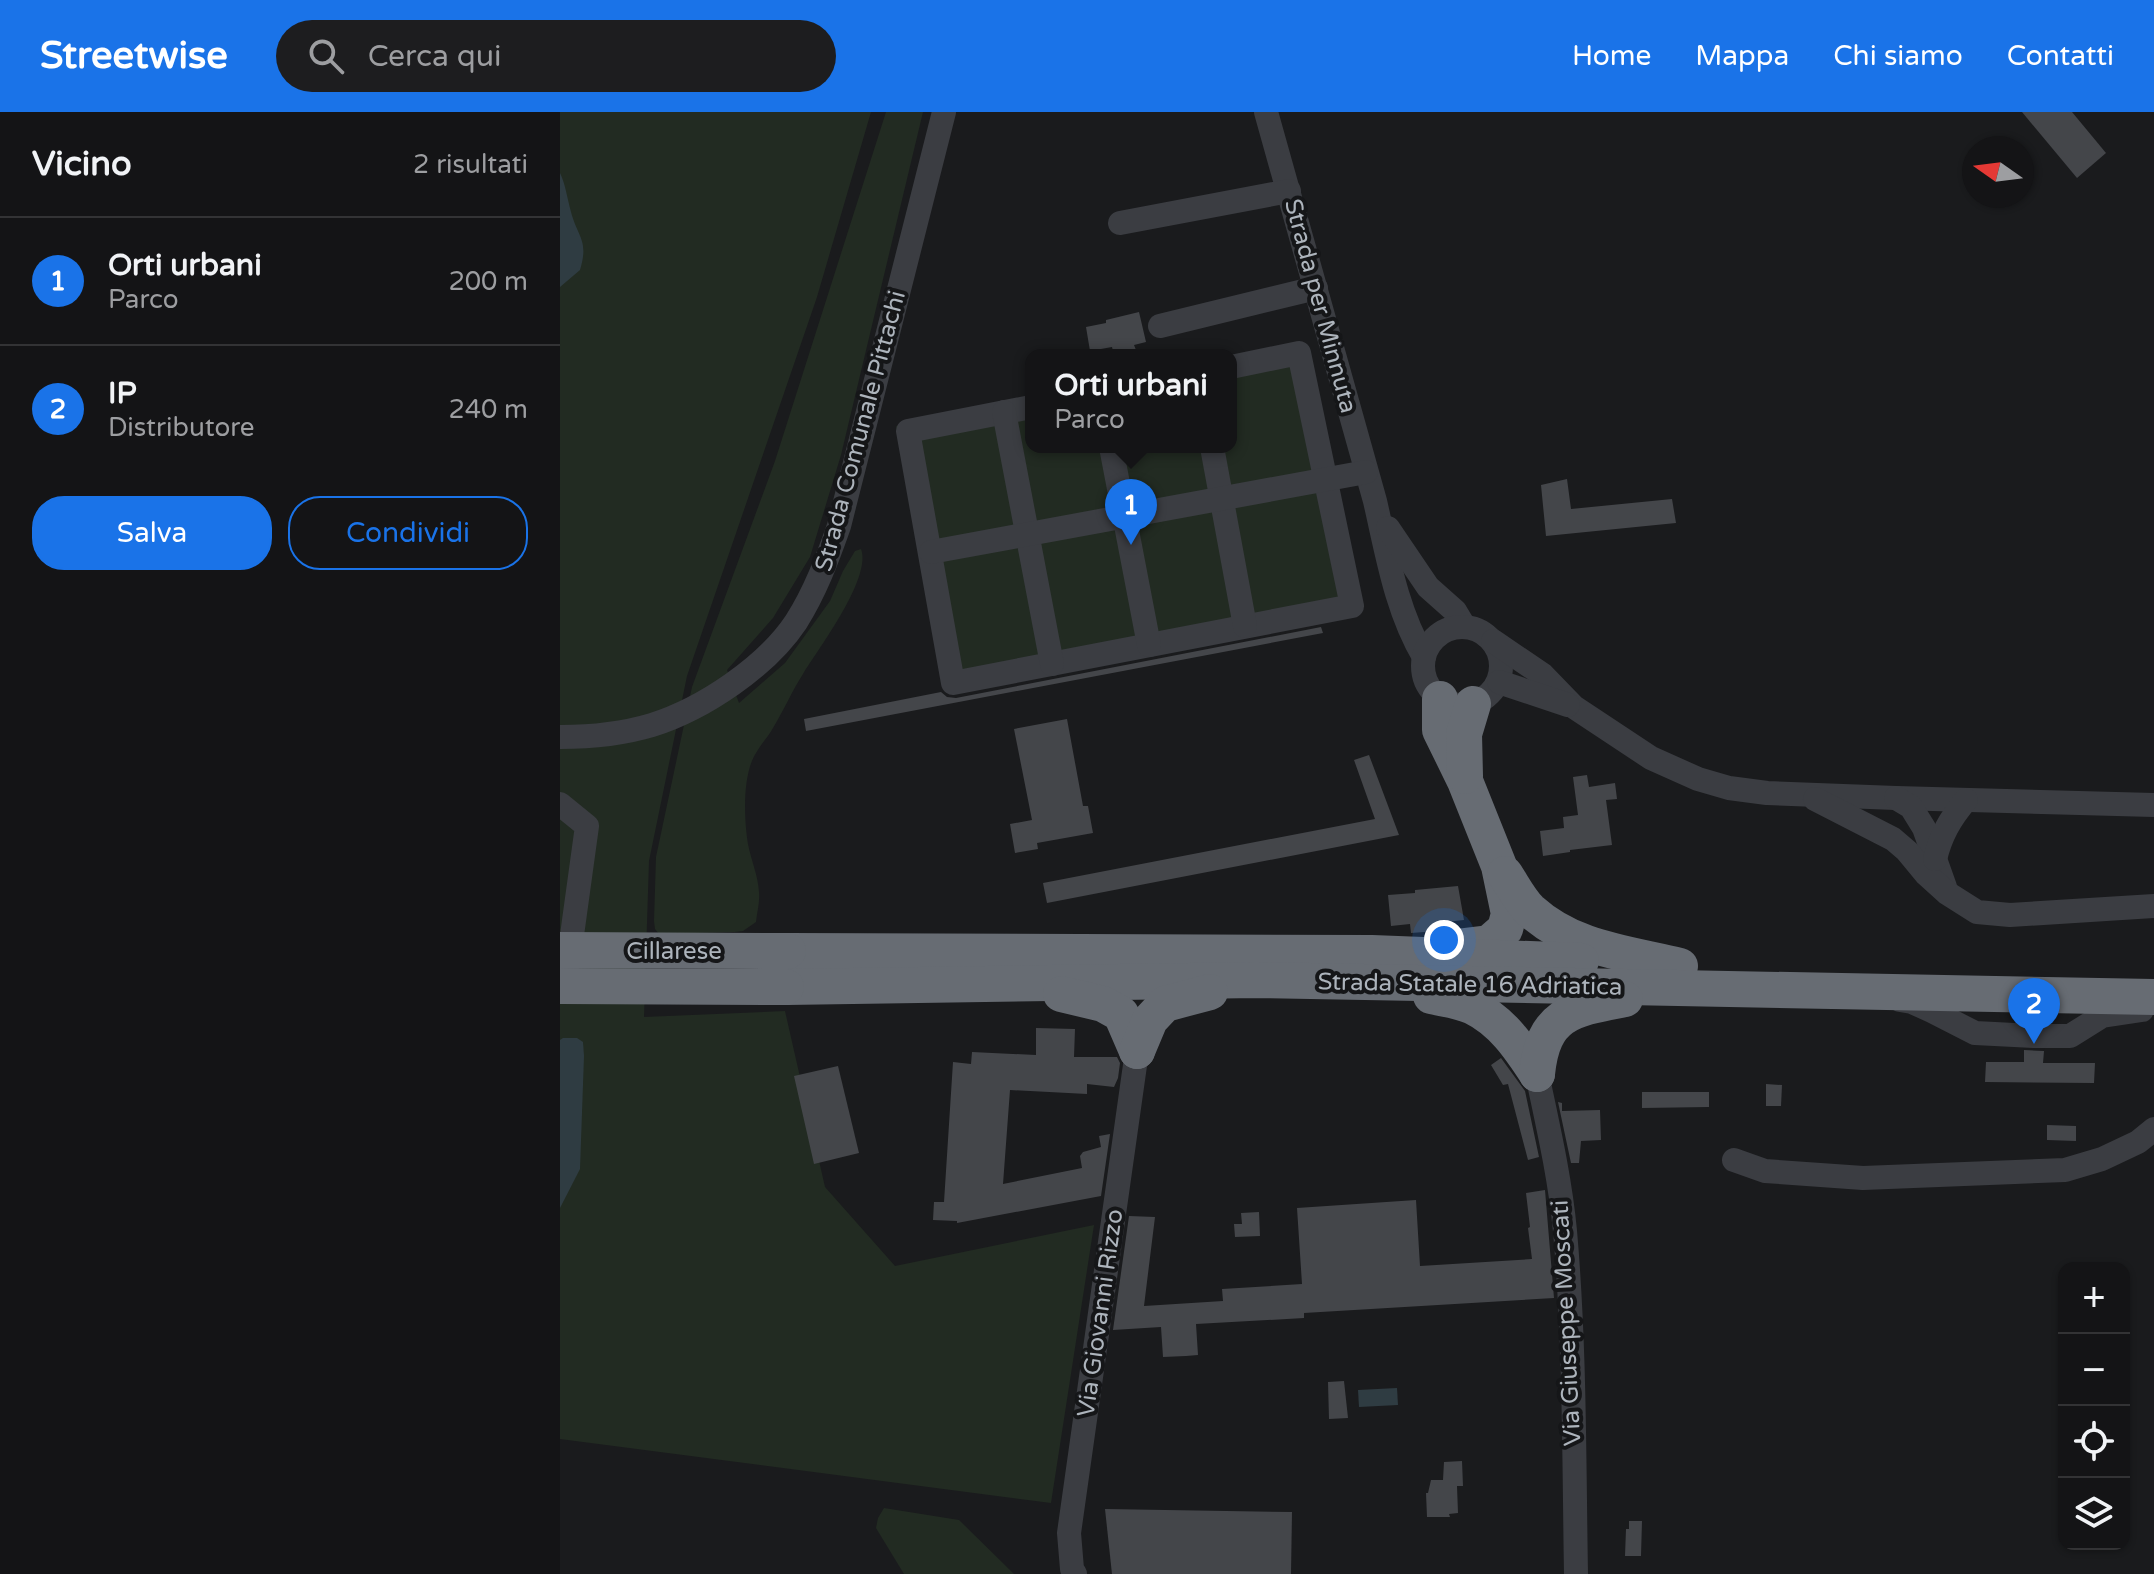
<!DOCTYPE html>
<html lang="it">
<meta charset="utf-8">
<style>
body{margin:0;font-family:"Varela Round",sans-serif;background:#1d1d1f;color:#f1f3f6}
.controls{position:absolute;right:24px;bottom:24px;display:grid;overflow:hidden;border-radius:16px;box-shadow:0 2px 6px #0004}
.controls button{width:72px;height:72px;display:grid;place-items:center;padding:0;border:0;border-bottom:2px solid #333335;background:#141416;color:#f1f3f6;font:40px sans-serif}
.compass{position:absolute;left:1402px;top:24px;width:72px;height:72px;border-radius:50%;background:#141416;box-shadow:0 2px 6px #0004;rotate:284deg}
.you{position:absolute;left:884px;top:828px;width:28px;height:28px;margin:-20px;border:6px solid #fff;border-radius:50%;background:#1a73e8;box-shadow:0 0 0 12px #1a73e833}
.badge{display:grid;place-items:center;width:52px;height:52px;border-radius:50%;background:#1a73e8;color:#fff;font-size:26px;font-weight:700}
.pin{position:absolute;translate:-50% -66px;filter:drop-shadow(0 2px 4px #0008)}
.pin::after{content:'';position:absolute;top:42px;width:28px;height:24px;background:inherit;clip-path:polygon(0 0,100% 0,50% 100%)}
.popup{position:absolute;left:465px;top:237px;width:212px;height:104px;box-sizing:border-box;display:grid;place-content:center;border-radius:16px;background:#141416;filter:drop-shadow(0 2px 6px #0005);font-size:26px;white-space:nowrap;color:#9d9ea1}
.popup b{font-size:30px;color:#f1f3f6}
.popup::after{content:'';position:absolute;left:50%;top:100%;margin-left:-16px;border:16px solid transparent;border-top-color:#141416}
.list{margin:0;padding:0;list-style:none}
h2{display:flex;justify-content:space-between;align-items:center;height:104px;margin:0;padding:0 32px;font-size:34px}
h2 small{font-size:26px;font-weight:400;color:#9d9ea1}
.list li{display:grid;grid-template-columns:52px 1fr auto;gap:24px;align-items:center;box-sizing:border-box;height:128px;padding:0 32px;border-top:2px solid #333335}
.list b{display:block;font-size:30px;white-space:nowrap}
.list p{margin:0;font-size:26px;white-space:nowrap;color:#9d9ea1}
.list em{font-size:26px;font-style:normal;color:#9d9ea1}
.actions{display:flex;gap:16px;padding:24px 32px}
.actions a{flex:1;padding:18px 0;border:2px solid #1a73e8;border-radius:32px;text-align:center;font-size:28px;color:#1a73e8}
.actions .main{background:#1a73e8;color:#fff}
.icon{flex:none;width:44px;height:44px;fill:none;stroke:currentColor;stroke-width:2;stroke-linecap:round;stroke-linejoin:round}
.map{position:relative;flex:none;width:1594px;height:1462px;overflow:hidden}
header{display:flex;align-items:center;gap:48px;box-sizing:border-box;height:112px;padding:0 40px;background:#1a73e8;color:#fff}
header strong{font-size:38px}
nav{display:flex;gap:44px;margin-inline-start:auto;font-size:28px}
.search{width:560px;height:72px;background:#1d1d1f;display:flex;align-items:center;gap:20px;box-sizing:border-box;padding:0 28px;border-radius:44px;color:#9d9ea1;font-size:30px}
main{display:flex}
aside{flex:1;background:#141416}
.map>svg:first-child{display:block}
.green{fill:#222b22}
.water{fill:#2f3c42}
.building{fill:#44464a}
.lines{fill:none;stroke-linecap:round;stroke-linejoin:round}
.minor{stroke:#3b3d42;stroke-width:24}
.highway{stroke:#676c73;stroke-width:36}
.highway-bridge{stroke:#676c73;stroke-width:36}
.labels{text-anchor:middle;stroke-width:8;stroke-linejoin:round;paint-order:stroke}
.street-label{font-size:24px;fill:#adb4bc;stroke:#151618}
</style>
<header>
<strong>Streetwise</strong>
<div class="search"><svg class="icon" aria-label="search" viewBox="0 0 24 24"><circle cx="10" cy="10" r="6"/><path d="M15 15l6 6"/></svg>Cerca qui</div>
<nav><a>Home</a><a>Mappa</a><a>Chi siamo</a><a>Contatti</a></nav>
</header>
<main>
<aside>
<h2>Vicino<small>2 risultati</small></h2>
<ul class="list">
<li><span class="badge">1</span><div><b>Orti urbani</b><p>Parco</p></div><em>200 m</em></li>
<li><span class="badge">2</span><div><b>IP</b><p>Distributore</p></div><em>240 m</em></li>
</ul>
<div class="actions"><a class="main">Salva</a><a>Condividi</a></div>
</aside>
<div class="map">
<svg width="1594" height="1462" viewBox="0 0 1594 1462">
<rect width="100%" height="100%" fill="#1a1b1d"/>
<g class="green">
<polygon points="0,0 311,0 257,185 127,564 89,749 84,905 225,899 265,1075 335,1154 534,1113 491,1391 0,1327"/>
<path d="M 326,0 L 363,0 L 281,343 L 250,445 L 213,506 L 167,558 L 179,591 L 225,551 L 270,489 L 283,459 L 295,439 L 301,437 C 312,466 259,536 243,562 C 232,579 224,598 213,616 C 208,625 201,632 196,641 C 182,663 184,707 188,732 C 191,748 198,763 199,780 C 200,790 197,800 196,810 L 183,819 L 175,820 L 99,822 L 95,817 L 94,809 L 96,745 L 132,575 L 215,349 Z"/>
<polygon points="743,233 797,498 387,578 336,314 471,287 471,335 671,335 671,248"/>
<polygon points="324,1396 399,1408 454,1462 344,1462 316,1416 318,1406"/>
</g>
<g class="water">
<path d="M 0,61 C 6,74 7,86 11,100 C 18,126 29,128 20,158 L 0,175 Z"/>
<polygon points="3,926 17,926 23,930 24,944 20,1057 0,1096 0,928"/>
<polygon points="837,1276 838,1293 799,1295 798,1278"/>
</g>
<g class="building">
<polygon points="1462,0 1512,0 1546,41 1517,66"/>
<polygon points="579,200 586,230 574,233 576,238 554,243 552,235 530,239 526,215 546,211 546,208"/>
<polygon points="1007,367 1011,397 1112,387 1116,411 986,424 981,373"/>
<polygon points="761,515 763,521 246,619 244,607 381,580 387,585 396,586"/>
<polygon points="507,607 523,694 528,694 533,721 477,731 478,737 455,741 450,712 472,708 454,617"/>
<polygon points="809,643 839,723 487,791 483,771 815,707 794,648"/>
<polygon points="1027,663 1029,675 1055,671 1057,687 1046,688 1052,733 1010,738 1010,740 983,744 980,719 1004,716 1003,705 1018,703 1013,665"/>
<polygon points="898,774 904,808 877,811 878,819 851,821 850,812 831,814 828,783 855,781 855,778"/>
<polygon points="476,916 515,917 514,945 557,945 560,951 558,966 554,975 527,972 527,982 450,978 443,1072 522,1056 520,1044 523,1040 541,1035 539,1024 550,1022 541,1084 397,1111 397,1109 373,1108 374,1090 384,1090 393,950 411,952 412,940 476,943"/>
<polygon points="1464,938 1484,939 1483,951 1535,951 1534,971 1425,970 1426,950 1464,950"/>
<polygon points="941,946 965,979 979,1045 968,1048 948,972 943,973 931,953"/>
<polygon points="278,954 299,1041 254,1052 234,964"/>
<polygon points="1206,972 1222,973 1221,994 1206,994"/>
<polygon points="1082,980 1149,980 1149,995 1082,996"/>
<polygon points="998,990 1002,991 1002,999 1040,998 1041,1028 1021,1029 1019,1051 1011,1051"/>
<polygon points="1487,1013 1516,1014 1516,1029 1487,1028"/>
<polygon points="985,1078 994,1186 744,1201 744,1206 636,1212 638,1243 626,1244 603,1245 601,1215 553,1218 569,1104 595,1105 584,1194 663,1189 662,1177 742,1172 737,1096 856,1088 860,1154 972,1147 968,1116 970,1115 966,1081"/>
<polygon points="699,1100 700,1124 675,1125 674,1112 682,1112 681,1101"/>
<polygon points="784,1269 788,1306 769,1307 768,1270"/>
<polygon points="902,1349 903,1374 897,1374 898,1401 889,1402 890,1405 867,1405 866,1381 868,1381 871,1368 883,1368 884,1350"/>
<polygon points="545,1397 732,1400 731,1462 552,1462"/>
<polygon points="1069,1409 1082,1409 1081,1444 1065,1444 1066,1417 1069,1417"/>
</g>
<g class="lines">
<g class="minor">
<path d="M 706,0 L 815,389 C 827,441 836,498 864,545"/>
<polyline points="560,111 729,79"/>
<polyline points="600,214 756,176"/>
<polyline points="471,295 348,319 393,571 792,494 739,241 671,255"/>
<polyline points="444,300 492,552"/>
<polyline points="551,335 589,533"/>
<polyline points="652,335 685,514"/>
<polyline points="828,416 868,475 895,499 904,514"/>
<polyline points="371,440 806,360"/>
<circle cx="902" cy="554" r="39"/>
<polyline points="933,529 983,563 1014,595 1091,646 1138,667 1169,676 1207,681 1336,686 1594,693"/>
<polyline points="939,570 1008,593"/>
<path d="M 0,625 C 31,625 62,622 92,613 C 143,597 206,555 236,510 C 255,480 267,448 279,414 L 384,0"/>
<polyline points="1336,686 1351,695 1364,716 1385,775"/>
<polyline points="1255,687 1333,727 1347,739 1366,762 1387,781 1417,800 1450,803 1594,794"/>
<polyline points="0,692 27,714 8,852"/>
<path d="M 1375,747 C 1381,723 1390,707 1406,688"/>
<polyline points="1340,888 1352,890 1372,899 1415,921 1474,924 1510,924 1542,904 1582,898"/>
<path d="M 977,962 C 988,1014 1000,1066 1005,1119 C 1015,1233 1014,1348 1016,1462"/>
<polyline points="1174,1048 1205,1059 1303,1066 1505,1058 1542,1047 1578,1030 1594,1017"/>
<polyline points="515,1462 512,1457 509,1421 577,939"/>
</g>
<g class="highway">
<polyline points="880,587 880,618 905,669 939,754 949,802 945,817 929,831 896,835"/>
<polyline points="905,664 904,622 913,592"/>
<path d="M 945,762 C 953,774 960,788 970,798 C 1013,837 1066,841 1120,854"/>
<polyline points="228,839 812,841 1021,849"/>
<polyline points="226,875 697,868 1594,885"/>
<polyline points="501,882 543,892 561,902 577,939"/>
<path d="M 871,884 C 884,887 901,889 913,895 C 942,909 960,936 977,962"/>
<polyline points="577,939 590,908 605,892 650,880"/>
<path d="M 977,962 C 983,901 1012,897 1065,887"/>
</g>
<g class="highway-bridge">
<polyline points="0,838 228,839"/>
<polyline points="0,874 226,875"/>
</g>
</g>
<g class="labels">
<g class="street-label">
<text transform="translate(761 194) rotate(75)" y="8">Strada per Minnuta</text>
<text transform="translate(300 319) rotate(-75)" y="8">Strada Comunale Pittachi</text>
<text x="114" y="847">Cillarese</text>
<text transform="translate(910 872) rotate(1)" y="8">Strada Statale 16 Adriatica</text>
<text transform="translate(540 1201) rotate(-82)" y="8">Via Giovanni Rizzo</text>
<text transform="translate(1006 1211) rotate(-93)" y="8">Via Giuseppe Moscati</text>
</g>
</g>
</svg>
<div class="controls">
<button>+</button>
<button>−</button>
<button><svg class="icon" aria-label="locate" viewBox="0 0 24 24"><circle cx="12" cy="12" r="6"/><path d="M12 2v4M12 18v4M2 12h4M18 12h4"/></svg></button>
<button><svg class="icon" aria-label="layers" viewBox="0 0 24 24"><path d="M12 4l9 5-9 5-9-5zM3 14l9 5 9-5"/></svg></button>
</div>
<svg class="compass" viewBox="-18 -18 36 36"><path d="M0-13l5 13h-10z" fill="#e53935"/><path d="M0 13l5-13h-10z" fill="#9d9ea1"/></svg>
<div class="you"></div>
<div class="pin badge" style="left:571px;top:433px">1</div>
<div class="popup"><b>Orti urbani</b>Parco</div>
<div class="pin badge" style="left:1474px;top:932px">2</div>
</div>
</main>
